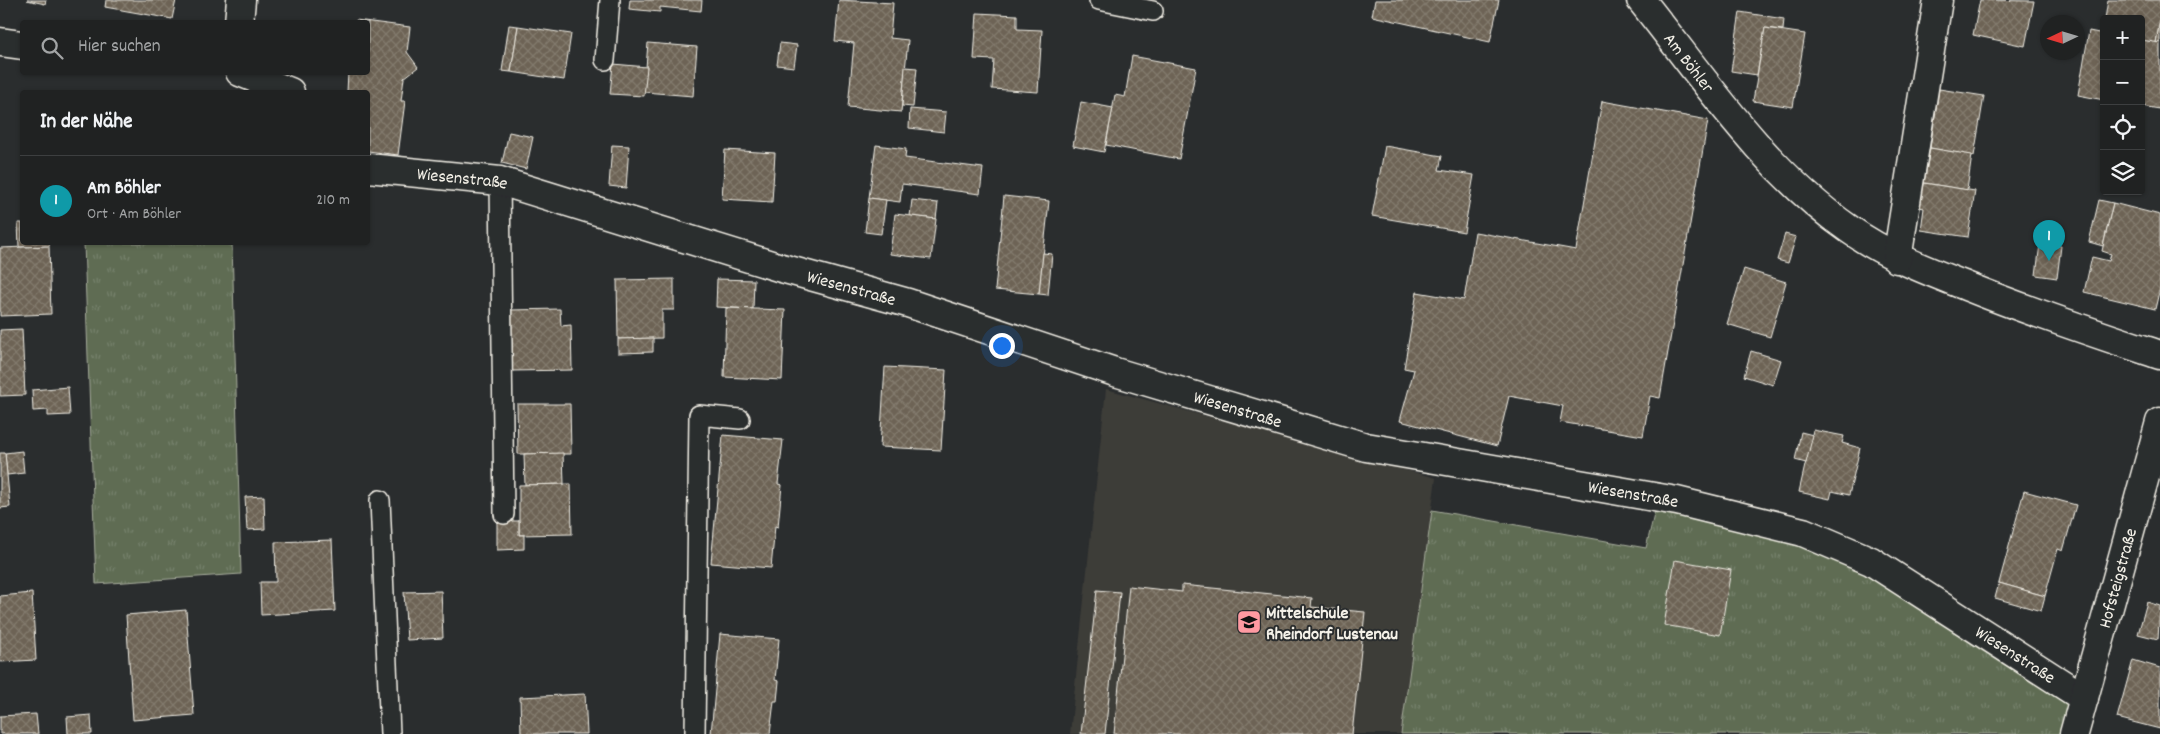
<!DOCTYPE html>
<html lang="de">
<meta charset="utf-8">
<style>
body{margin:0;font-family:Dekko,sans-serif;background:#282a2a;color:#f1f3f6}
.controls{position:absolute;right:15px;top:15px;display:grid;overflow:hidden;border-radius:5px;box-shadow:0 1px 4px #0004}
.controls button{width:45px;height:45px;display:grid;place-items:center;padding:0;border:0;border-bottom:1px solid #3d3f40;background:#202222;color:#f1f3f6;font:25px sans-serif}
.compass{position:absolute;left:2040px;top:15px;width:45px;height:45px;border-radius:50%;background:#202222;box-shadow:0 1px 4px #0004;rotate:266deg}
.you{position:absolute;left:1001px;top:345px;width:18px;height:18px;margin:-12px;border:4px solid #fff;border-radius:50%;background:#1a73e8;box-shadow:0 0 0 8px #1a73e833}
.badge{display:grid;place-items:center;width:32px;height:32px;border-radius:50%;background:#db2777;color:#fff;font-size:16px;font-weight:700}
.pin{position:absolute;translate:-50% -41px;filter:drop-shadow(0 1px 2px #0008)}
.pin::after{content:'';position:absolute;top:26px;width:18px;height:15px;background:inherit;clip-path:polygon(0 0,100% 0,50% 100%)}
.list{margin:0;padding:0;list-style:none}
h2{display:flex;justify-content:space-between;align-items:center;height:65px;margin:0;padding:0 20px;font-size:21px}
h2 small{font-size:16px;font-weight:400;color:#a2a4a5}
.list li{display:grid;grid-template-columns:32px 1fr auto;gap:15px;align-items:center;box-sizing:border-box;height:90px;padding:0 20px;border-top:1px solid #3d3f40}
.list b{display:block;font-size:19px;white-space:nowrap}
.list p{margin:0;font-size:16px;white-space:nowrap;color:#a2a4a5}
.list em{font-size:16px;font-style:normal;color:#a2a4a5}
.icon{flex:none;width:28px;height:28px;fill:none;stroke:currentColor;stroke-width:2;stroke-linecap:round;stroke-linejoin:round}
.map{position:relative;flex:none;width:2160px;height:734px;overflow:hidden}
.search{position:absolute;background:#202222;box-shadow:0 1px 4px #0004;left:20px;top:20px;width:350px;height:55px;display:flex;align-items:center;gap:12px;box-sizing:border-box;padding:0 18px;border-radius:5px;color:#a2a4a5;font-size:19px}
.panel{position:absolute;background:#202222;box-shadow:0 1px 4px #0004;left:20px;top:90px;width:350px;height:155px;border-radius:5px}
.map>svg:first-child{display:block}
.built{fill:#3e3d39}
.grass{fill:url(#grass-tufts);stroke:#a9ae9e}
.building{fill:url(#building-cross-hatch);stroke:#f4f1e8}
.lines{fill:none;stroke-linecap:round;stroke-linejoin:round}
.lane-casing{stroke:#f4f1e8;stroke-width:22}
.street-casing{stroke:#f4f1e8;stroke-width:31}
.lane{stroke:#2a2d2e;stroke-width:19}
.street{stroke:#2a2d2e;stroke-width:28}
.labels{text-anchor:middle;stroke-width:4;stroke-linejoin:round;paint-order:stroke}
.street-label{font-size:18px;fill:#f4f1e8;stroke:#2a2d2e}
.poi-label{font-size:18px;font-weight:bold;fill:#f4f1e8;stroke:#2a2d2e;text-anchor:start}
</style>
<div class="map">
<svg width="2160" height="734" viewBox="0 0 2160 734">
<defs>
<pattern id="grass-tufts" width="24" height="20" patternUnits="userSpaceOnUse" patternTransform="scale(1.25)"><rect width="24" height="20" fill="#5e6c53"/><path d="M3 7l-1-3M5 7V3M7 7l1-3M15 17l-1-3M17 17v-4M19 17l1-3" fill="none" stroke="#76816c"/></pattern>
<pattern id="building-cross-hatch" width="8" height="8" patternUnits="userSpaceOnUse" patternTransform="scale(1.25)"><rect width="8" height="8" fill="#6d6354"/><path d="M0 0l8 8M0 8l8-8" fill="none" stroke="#827a6d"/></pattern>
</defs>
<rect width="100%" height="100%" fill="#2a2d2e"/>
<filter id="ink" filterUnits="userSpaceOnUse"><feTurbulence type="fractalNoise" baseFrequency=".02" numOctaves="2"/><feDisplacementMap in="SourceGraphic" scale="10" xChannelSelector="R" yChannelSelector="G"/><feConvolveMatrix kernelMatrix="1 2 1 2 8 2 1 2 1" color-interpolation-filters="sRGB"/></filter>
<g filter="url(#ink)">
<polygon class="built" points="1106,389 1436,478 1401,734 1070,734"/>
<g class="grass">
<polygon points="84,243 232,243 241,574 96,584"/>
<polygon points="1658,498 1819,538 2084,698 2074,734 1401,734 1432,510 1646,548"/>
</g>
<g class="building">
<polygon points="27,0 46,0 45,4"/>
<polygon points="106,0 176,0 172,19 105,7"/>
<polygon points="630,0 702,0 701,11 660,7 660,12 629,9"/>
<polygon points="839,0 893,3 890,38 908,40 901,112 848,107 854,43 835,41"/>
<polygon points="1375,0 1499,0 1490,42 1372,16"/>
<polygon points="1980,0 2034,1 2025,46 1973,35"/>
<polygon points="2108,0 2160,0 2160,20 2156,43 2141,40 2141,19 2105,19"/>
<polygon points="1740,12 1784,19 1783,30 1765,28 1757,75 1731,71"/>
<polygon points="977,13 1017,15 1017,29 1042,30 1038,92 992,89 994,60 974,59"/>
<polygon points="356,20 410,27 407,52 418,67 404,78 401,101 405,101 398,155 368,151 368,92 347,92 348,72 368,72 368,22 356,22"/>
<polygon points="2160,20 2160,43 2156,43"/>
<polygon points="509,25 518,26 511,72 502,71"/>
<polygon points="518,26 571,34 564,80 511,72"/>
<polygon points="1765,28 1805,34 1793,107 1753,101"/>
<polygon points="2089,31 2104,34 2104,100 2078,95"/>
<polygon points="2141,40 2160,43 2160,109 2141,106"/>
<polygon points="648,43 697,47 693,96 644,92"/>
<polygon points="780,43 797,45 794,67 777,65"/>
<polygon points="1132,56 1196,68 1179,159 1106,145 1115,95 1125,97"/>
<polygon points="613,64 647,67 644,96 610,94"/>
<polygon points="905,67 917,68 913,107 902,106"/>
<polygon points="1939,89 1984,96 1974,156 1930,148"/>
<polygon points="1602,101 1708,120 1660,398 1650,396 1643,436 1560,422 1563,406 1509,396 1497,446 1400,421 1414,370 1404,368 1417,292 1464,300 1475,232 1576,250"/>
<polygon points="1081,102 1113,108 1104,152 1073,146"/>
<polygon points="910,109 946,112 944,132 909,128"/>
<polygon points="509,132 533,137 526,169 502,163"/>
<polygon points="612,145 629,146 626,188 609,186"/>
<polygon points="876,145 906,149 905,158 983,168 980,194 902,184 900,202 869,198"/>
<polygon points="1385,146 1442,156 1439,170 1474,175 1464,232 1372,216"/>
<polygon points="1930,148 1972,155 1967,190 1924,183"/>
<polygon points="725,150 775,153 772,202 722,199"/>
<polygon points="1924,183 1975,191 1968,237 1921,230 1924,208 1920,207"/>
<polygon points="1004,196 1049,201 1039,294 995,290"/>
<polygon points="869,198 886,200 881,234 865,232"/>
<polygon points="912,200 938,203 936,219 910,216"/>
<polygon points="2099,200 2113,203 2103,246 2089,242"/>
<polygon points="2113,203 2160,215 2160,288 2155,309 2084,292 2092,257 2109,261 2111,254 2102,251"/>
<polygon points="895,214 936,219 931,259 890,254"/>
<polygon points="18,223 22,223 22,242 50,242 49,246 19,247"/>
<polygon points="1785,234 1796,237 1788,263 1777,260"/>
<polygon points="2040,244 2061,246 2057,278 2036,275"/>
<polygon points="49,246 51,314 0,316 0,248"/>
<polygon points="1043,253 1052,254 1048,295 1039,294"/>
<polygon points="1744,269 1786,282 1770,337 1727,324"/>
<polygon points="674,279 674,310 662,310 662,338 618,339 617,280"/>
<polygon points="717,279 754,280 753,309 716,307"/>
<polygon points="726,308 785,310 782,380 724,377"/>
<polygon points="560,309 561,326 571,325 572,370 512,371 511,310"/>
<polygon points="22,329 25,395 0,396 0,330"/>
<polygon points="653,338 653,352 618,353 618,339"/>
<polygon points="1751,351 1781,360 1773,385 1744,376"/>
<polygon points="885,367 946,370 941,450 880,447"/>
<polygon points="68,387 70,415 48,416 48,410 33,411 32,390"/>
<polygon points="517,404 570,404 571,454 518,454"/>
<polygon points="1813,430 1844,436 1842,443 1860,448 1849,495 1832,491 1830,499 1799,492"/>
<polygon points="1801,432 1813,435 1806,463 1795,460"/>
<polygon points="723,435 783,440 778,484 782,485 778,527 775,526 771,568 711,563"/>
<polygon points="22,451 24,473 7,475 5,453"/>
<polygon points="0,453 5,453 10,507 0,508"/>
<polygon points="563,453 564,484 525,485 524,454"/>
<polygon points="571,484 572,534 519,535 519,485"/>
<polygon points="2024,491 2076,505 2063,551 2058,549 2045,596 1999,583"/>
<polygon points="264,496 265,529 247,530 245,497"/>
<polygon points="497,521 519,521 519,535 524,535 524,549 497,550"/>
<polygon points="332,540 335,611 261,615 260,582 276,582 275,542"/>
<polygon points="1675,560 1731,570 1720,635 1664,625"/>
<polygon points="1999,583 2045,596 2041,611 1995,598"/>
<polygon points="1182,585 1312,598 1311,607 1365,612 1352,734 1114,734 1129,586 1182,592"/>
<polygon points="1097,590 1120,592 1105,734 1081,734"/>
<polygon points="441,591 443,638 407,640 404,592"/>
<polygon points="32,593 36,660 0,662 0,596"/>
<polygon points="2147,602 2160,606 2158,639 2138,634"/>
<polygon points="186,610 194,715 133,720 126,615"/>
<polygon points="720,634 779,639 775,680 779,681 777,701 774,701 770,734 711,734"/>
<polygon points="2133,660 2160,668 2160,729 2117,718"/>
<polygon points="585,694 587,734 521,734 520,697"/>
<polygon points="36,714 38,734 0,734 0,716"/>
<polygon points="91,715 92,734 68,734 67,717"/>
</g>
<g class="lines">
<defs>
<g id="lane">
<polyline points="1099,0 1153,11"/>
<polyline points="605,60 610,0"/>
<polyline points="500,181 504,514"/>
<polyline points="380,500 390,734"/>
<polyline points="695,734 699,415 740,419"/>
</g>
<g id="street">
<path id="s1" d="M 1641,0 C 1705,80 1764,170 1849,229 C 1887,256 1928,271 1971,288 C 2033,313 2097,334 2160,355"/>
<polyline points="239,22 241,0"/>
<polyline points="0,42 22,45"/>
<polyline points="240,72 290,92"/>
<path id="s2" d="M 368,168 L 500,181 L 778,267 L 908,303 L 1115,372 L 1366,447 L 1677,501 L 1803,532 L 1871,561 L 2084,698"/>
<polyline points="1897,259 1938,0"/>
<path id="s3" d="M 2074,734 L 2160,422"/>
</g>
</defs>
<use href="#lane" class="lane-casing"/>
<use href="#street" class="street-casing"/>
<use href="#lane" class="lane"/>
<use href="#street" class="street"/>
</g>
</g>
<defs>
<symbol id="school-square" viewBox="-11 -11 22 22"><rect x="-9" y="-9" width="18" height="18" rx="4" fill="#ff9aa2" stroke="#2a2d2e"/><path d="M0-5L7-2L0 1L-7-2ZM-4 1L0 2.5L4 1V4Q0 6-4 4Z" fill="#111"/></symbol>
</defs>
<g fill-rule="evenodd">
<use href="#school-square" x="1235" y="608" width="28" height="28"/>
</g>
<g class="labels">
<g class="street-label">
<text dy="6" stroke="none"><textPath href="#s1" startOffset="79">Am Böhler</textPath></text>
<text dy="6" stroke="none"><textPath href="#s2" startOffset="95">Wiesenstraße</textPath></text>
<text dy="6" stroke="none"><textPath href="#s2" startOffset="500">Wiesenstraße</textPath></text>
<text dy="6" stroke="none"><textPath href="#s2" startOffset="905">Wiesenstraße</textPath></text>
<text dy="6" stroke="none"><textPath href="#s2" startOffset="1310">Wiesenstraße</textPath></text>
<text dy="6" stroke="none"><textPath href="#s3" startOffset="162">Hofsteigstraße</textPath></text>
<text dy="6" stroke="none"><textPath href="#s2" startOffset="1730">Wiesenstraße</textPath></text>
</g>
<g class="poi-label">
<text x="1266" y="618">Mittelschule<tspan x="1266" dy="21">Rheindorf Lustenau</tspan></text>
</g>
</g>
</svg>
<div class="controls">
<button>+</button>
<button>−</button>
<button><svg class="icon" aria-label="locate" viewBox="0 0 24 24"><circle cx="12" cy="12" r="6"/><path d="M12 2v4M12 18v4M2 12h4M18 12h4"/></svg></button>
<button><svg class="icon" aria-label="layers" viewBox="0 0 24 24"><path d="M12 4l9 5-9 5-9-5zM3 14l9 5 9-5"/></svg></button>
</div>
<svg class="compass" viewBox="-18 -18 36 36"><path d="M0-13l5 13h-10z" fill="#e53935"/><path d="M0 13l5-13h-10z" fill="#a2a4a5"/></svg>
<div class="you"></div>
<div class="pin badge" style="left:2049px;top:261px;background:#0f9aa8">1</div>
<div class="search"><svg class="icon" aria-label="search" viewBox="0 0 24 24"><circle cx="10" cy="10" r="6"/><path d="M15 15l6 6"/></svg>Hier suchen</div>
<section class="panel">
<h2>In der Nähe<small></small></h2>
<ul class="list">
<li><span class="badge" style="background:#0f9aa8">1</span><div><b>Am Böhler</b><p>Ort · Am Böhler</p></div><em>210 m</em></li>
</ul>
</section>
</div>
